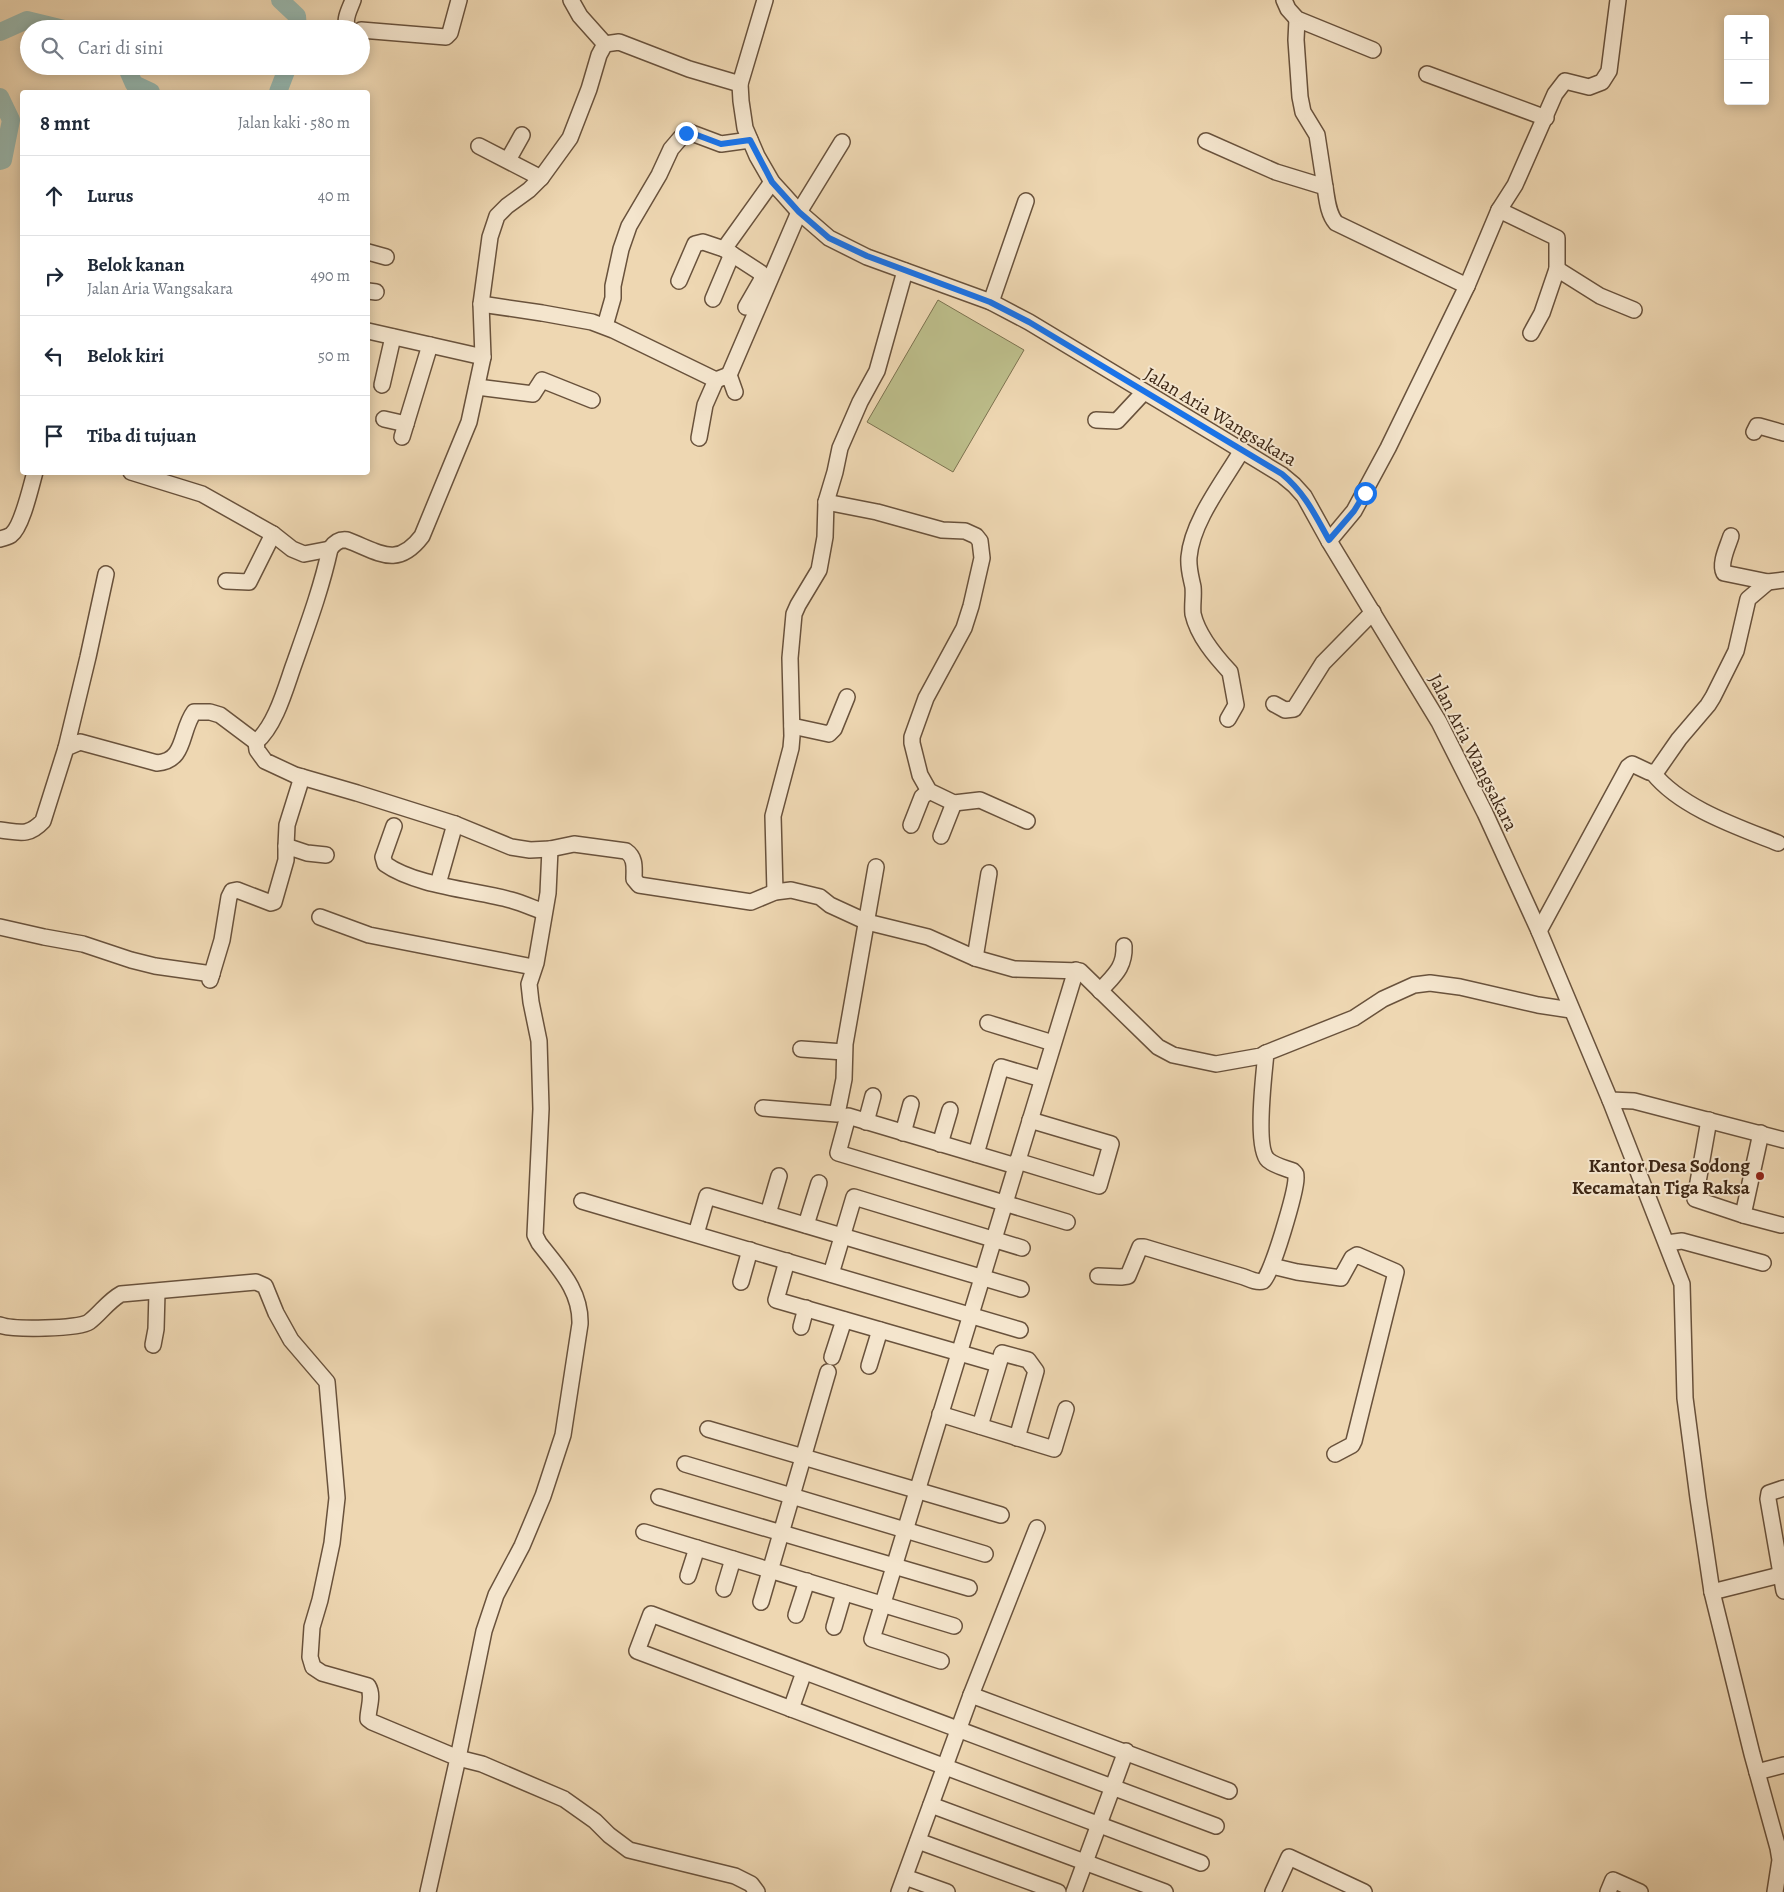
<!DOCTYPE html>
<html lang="id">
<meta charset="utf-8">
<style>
body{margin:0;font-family:Alegreya,serif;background:#f2f2f3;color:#1f2937}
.controls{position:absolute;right:15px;top:15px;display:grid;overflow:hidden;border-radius:5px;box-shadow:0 2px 12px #0003}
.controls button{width:45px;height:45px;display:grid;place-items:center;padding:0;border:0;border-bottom:1px solid #e0e1e3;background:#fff;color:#1f2937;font:25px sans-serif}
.stop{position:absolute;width:15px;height:15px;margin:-11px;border:4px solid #1a73e8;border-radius:50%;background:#fff}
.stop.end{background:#1a73e8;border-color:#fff;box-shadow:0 1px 5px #0008}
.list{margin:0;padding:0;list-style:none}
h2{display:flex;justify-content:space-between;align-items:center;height:65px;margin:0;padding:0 20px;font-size:21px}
h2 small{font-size:16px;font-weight:400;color:#747a83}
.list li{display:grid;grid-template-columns:32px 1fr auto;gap:15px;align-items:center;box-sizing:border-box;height:80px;padding:0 20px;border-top:1px solid #e0e1e3}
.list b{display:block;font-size:19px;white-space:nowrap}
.list p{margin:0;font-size:16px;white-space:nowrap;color:#747a83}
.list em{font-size:16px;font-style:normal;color:#747a83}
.icon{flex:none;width:28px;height:28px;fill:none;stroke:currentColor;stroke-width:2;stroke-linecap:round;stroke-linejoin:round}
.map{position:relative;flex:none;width:1784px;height:1892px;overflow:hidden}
.search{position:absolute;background:#fff;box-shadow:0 2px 12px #0003;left:20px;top:20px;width:350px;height:55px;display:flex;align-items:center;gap:12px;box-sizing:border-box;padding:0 18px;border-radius:28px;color:#747a83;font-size:19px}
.panel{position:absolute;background:#fff;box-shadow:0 2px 12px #0003;left:20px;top:90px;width:350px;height:385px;border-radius:5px}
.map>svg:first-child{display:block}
.green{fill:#bcbd8a;stroke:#7c724f}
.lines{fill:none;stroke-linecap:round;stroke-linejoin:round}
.river{stroke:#99b9b0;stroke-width:18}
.minor-casing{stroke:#69523c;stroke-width:18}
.minor{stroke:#f4e5cd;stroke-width:15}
.route{stroke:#1a73e8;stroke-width:6}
.poi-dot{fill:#8f2418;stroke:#f4e5cd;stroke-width:2}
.labels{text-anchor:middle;stroke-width:4;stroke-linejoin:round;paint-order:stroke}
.street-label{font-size:19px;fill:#3d2614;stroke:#f4e5cd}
.poi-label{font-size:19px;font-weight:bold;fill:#3d2614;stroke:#f4e5cd;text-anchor:end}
</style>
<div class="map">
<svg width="1784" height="1892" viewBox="0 0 1784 1892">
<rect width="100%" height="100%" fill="#eed7b2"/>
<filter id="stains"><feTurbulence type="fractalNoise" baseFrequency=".004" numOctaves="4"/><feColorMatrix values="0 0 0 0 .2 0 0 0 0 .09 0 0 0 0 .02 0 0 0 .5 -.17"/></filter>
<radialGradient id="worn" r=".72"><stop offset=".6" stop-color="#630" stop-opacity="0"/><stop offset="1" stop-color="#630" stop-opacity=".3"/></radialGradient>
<polygon class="green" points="938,300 1024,350 953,472 867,422"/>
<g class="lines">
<g class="river">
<polyline points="280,0 297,16 298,29"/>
<polyline points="0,32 27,20 64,29"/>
<polyline points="126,66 134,84 151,92"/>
<polyline points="278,92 288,66"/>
<polyline points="0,97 11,120 3,160 0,161"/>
</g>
<defs>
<g id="minor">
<polyline points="571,0 580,16 605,44"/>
<polyline points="765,0 740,84 741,101 745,128 757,156 772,182 783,194 799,212 829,238 867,257 991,302 1029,322 1223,439 1282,475 1294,485 1304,496 1329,541 1439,722 1485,813 1539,931 1610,1100 1682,1284 1685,1398 1698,1498 1712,1592 1752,1754 1778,1848 1780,1860 1775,1892"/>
<polyline points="1284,0 1288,9 1297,19 1373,50"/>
<polyline points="1297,19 1296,40 1300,97 1303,112 1317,135 1325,187"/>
<path d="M 349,29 C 342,21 350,9 353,0"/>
<polyline points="361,30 446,37 450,33 459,0"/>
<polyline points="1427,74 1546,118"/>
<path d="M 1206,141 L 1276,172 L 1325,187 C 1327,199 1328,214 1336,223 L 1467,286"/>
<polyline points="479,146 541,178"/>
<polyline points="508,160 522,135"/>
<polyline points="1499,210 1557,238 1557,269 1542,313 1531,333"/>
<polyline points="724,249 761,273 762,276 761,281 746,307"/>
<polyline points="368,252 386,257"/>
<polyline points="1557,269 1600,296 1634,310"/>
<polyline points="679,281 695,244 703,242 724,249 772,182"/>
<polyline points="368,291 376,292"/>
<polyline points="713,299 732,254"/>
<polyline points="991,302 1026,201"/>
<polyline points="481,304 542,313 592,322 613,330 716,380 729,375 735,392"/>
<polyline points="605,326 613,298 613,286 621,249 629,226 659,175 671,149 683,135 689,132 721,144 750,140"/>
<polyline points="368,331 483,357"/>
<polyline points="729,375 799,212 842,142"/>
<polyline points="382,385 393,337"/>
<polyline points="477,387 533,394 542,380 592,400"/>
<polyline points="384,419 406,424"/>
<polyline points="1096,420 1117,421 1144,392"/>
<polyline points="1754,432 1757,426 1759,426 1784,433"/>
<polyline points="402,437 430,345"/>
<polyline points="699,438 705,405 716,380"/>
<polyline points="131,472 202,494 273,534 292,549 304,554 330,549"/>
<polyline points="826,502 877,512 942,530 965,531 976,536 980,541 982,558 971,606 964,628 926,698 912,737 912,743 920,775 929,791 954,803 980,800 1027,821"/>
<path d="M 1731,536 C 1728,546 1719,563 1724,573 L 1768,582"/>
<path d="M 0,539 C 4,538 8,537 11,535 C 22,527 31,486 35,472"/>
<polyline points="1329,541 1354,511 1388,448 1467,286 1499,210 1515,185 1555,94 1565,81 1589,87 1602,82 1609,71 1618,0"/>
<polyline points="226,581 249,582 273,534"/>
<polyline points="1274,704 1285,710 1294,709 1323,663 1373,612"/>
<path d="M 1228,719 L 1236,705 L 1230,672 C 1215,656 1198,636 1193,614 C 1192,605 1194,596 1193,587 C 1191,577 1188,568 1189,557 C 1192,521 1224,481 1242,450"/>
<polyline points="792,726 829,734 834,729 847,697"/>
<path d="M 256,742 L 257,750 L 265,761 L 295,775 L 357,793 L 455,824 L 511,847 L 530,850 L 550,849 L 574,844 L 626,851 C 636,858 634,868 634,879 L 639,885 L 751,902 L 775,892 L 791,890 L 820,897 L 830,905 L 867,922 L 928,937 L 975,958 L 1014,969 L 1080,971 L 1158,1047 L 1173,1055 L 1216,1064 L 1261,1056 L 1266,1053"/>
<polyline points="66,748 88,657 106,574"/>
<path d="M 1653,773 C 1681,808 1738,827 1778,843"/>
<polyline points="911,825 922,797 929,791"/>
<path d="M 394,826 L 383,857 L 385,864 C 416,886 474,890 511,900 C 522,903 533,908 544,912"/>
<path d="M 0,830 C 19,832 28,837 43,821 L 66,748 L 80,742 L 157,763 C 186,761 180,731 194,712 L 210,712 L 220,715 L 256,742 C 275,726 285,690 293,667 C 307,627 321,590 330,549 C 334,543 339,539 347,540 C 379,552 397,569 422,536 L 469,422 L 483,357 L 481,304 L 490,237 L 497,216 L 507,206 L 529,190 L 541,178 L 570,138 L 589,89 L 599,55 L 605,44 L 619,42 L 689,69 L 740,84"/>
<polyline points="941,836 954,803"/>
<polyline points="286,846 287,825 302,777"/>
<path d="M 550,849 L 548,893 L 536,963 L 529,984 L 531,1002 L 539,1041 L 541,1109 L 535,1235 L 539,1243 C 559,1269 581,1290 580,1324 L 563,1435 L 543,1496 L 522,1546 L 496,1595 L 484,1631 L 458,1758 L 482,1764 L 564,1799 L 595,1821 L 609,1835 L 629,1850 L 735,1876 L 751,1884 L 757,1892"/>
<polyline points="438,884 455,824"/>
<polyline points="775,892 773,816 791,748 792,736 790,658 794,614 798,605 819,570 825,537 826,502 835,472 840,448 860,402 877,371 905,271"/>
<polyline points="320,917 369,935 533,967"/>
<polyline points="0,927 44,937 83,944 131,960 155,966 212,974"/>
<polyline points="1539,931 1628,767 1632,764 1649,772 1656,772 1679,739 1708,705 1713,697 1736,651 1748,599 1768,582 1784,580"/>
<polyline points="975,958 989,873"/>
<polyline points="210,980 222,940 229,897 232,891 237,890 271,903 274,902 286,860 286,846 307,853 326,855"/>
<path d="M 1100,991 C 1113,976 1125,968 1124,946"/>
<polyline points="988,1023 1053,1043"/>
<polyline points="801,1049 844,1052"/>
<polyline points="1610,1100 1634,1101 1784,1140"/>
<polyline points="763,1108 837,1114 844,1079 845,1044 876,867"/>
<polyline points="1709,1120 1695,1199 1743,1215 1781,1225"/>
<polyline points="866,1122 873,1096"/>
<polyline points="903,1133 911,1104"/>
<polyline points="940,1144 950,1110"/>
<polyline points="976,1154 1001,1067 1042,1079"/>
<polyline points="1017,1161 1099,1186 1111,1144 1030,1120"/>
<polyline points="1016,1166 848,1116 838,1153 1067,1222"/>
<polyline points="582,1201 1020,1330"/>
<polyline points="768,1214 779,1176"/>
<polyline points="1743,1215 1761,1133"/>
<polyline points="806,1225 819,1183"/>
<polyline points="696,1234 707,1196 1021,1289"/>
<polyline points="1667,1243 1682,1241 1763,1263"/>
<polyline points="787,1261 776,1300 991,1362"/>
<polyline points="1272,1266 1297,1272 1341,1278 1352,1258 1357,1255 1396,1272 1354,1441 1352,1445 1335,1454"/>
<polyline points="831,1274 854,1197 1022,1248"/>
<path d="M 1098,1276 L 1121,1277 L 1128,1276 L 1140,1247 L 1144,1247 L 1244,1277 C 1249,1279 1258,1283 1263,1281 C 1272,1275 1296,1191 1296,1178 C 1296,1173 1296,1174 1293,1171 C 1285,1168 1275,1166 1268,1160 C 1255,1148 1264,1073 1266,1053 L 1354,1018 L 1383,999 L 1414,985 L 1430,983 L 1460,987 L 1538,1005 L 1571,1010"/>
<polyline points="741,1282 750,1250"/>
<path d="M 0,1325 C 12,1330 79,1329 89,1322 C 100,1314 108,1301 121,1294 L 256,1282 L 265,1286 L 276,1313 L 291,1340 L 327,1382 L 337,1498 L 332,1543 L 320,1600 L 312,1627 L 310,1657 L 313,1667 L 322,1673 L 368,1686 C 374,1696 368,1708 368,1719 L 372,1722 L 458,1758 L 428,1892"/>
<polyline points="801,1327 806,1308"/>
<polyline points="153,1345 156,1329 157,1292"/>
<polyline points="832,1357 844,1320"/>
<polyline points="869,1366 880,1330"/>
<polyline points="940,1414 1054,1449 1066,1409"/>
<polyline points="980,1426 1002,1353 1028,1360 1036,1371 1017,1438"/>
<polyline points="708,1429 1001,1515"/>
<polyline points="685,1464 985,1554"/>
<polyline points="1784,1488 1769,1493 1768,1499 1784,1591"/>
<polyline points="659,1497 969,1588"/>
<polyline points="644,1532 954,1626"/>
<polyline points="688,1576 697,1548"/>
<polyline points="724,1589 733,1559"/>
<polyline points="1712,1592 1780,1575"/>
<polyline points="761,1602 828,1372"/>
<polyline points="796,1615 807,1581"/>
<polyline points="834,1627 844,1593"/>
<polyline points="941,1661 872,1639 1076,970"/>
<polyline points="971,1695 1229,1791"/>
<polyline points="791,1709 804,1672"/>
<polyline points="1757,1772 1784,1765"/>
<polyline points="931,1805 1165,1892"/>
<polyline points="918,1841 1058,1892"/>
<polyline points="1201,1863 637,1651 651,1614 1216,1826"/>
<polyline points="905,1877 947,1892"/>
<polyline points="899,1892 971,1695 1037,1528"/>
<polyline points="1074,1892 1126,1751"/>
<polyline points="1273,1892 1289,1857 1364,1892"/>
<polyline points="1608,1892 1613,1880 1640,1892"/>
</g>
</defs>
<use href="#minor" class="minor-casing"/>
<use href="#minor" class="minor"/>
</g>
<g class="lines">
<path class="route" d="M 686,133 L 689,132 L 721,144 L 750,140 L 772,182 L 799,212 L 829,238 L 867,256 L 990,302 L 1029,322 L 1282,474 C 1305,493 1315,515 1329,540 L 1354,511 L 1365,493"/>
</g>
<circle class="poi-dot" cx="1760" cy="1176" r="5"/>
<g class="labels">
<g class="street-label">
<text transform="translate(1221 416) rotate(31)" y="7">Jalan Aria Wangsakara</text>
<text transform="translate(1474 752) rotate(63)" y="7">Jalan Aria Wangsakara</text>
</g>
<g class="poi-label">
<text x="1750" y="1172">Kantor Desa Sodong<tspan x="1750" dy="22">Kecamatan Tiga Raksa</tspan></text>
</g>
</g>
<rect width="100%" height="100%" filter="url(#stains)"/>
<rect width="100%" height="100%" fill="url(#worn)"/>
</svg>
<div class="controls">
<button>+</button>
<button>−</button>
</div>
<div class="stop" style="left:1365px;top:493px"></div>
<div class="stop end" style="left:686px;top:133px"></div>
<div class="search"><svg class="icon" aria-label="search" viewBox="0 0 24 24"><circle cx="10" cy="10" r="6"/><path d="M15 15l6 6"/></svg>Cari di sini</div>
<section class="panel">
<h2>8 mnt<small>Jalan kaki · 580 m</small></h2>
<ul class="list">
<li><svg class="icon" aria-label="ahead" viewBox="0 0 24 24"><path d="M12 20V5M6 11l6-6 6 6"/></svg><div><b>Lurus</b></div><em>40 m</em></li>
<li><svg class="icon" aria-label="right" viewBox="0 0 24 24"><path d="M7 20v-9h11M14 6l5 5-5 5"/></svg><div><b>Belok kanan</b><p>Jalan Aria Wangsakara</p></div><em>490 m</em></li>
<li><svg class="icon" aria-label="left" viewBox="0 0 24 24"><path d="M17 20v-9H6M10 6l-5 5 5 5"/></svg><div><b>Belok kiri</b></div><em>50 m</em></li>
<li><svg class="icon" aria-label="arrive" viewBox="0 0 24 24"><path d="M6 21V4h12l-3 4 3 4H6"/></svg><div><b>Tiba di tujuan</b></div></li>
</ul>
</section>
</div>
